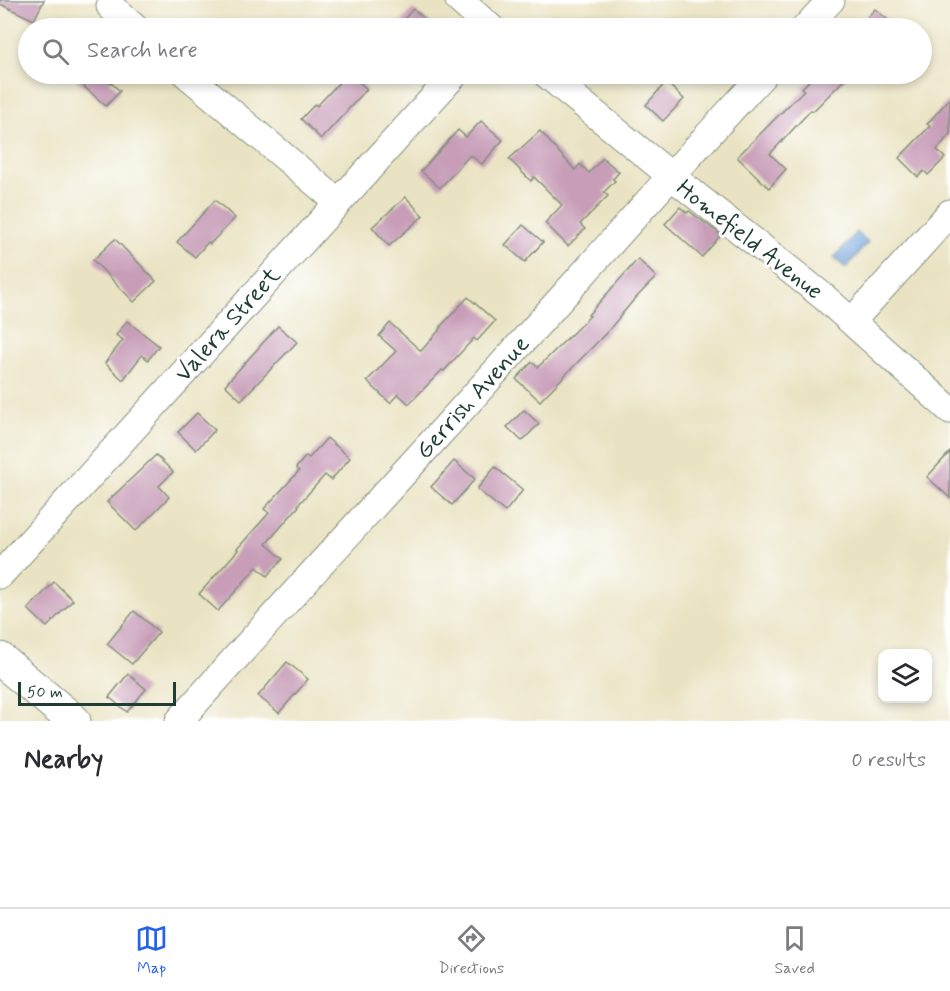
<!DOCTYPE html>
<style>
body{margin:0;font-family:Mynerve,sans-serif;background:#f2f2f3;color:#2b2b33}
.controls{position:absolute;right:18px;bottom:18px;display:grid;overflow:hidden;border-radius:12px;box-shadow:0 3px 9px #0003}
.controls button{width:54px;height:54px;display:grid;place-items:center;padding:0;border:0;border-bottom:2px solid #e1e1e2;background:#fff;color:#2b2b33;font:30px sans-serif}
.scale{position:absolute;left:18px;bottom:15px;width:158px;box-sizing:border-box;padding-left:6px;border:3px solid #1f3d34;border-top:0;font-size:16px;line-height:21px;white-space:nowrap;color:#1f3d34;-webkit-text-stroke:4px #fff;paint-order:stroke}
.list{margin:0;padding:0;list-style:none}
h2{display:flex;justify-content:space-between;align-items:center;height:78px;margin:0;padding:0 24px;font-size:26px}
h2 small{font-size:20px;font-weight:400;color:#7c7c81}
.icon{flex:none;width:33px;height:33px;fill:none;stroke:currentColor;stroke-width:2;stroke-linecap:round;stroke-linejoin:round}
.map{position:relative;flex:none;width:950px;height:721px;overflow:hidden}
.search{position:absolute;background:#fff;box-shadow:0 3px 9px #0003;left:18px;right:18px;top:18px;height:66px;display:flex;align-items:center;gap:15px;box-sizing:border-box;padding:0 21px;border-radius:33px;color:#7c7c81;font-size:22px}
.sheet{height:186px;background:#fff}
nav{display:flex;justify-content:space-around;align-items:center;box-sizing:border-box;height:84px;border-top:2px solid #e1e1e2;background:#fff;font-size:16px;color:#7c7c81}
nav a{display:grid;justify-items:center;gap:3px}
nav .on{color:#2563eb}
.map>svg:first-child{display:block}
.water{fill:#70a2db;stroke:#487088;stroke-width:1.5}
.building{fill:#c79db8}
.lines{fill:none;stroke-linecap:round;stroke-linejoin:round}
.minor-casing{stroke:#84907c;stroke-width:29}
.major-casing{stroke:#84907c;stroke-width:35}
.minor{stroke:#fff;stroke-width:27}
.major{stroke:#fff;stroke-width:33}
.labels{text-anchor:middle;stroke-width:6;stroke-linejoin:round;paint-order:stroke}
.street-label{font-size:24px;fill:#1f3d34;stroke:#fff}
</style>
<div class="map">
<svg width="950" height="721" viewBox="0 0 950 721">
<rect width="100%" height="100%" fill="#fff"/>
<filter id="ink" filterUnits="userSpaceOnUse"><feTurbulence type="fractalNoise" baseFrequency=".0167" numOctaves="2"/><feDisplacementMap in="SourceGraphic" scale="12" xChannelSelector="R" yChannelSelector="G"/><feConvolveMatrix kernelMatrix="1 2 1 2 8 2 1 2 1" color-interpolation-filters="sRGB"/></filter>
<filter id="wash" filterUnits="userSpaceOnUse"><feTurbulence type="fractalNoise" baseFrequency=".008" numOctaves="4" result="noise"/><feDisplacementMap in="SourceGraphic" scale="24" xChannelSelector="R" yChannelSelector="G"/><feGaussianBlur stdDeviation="1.35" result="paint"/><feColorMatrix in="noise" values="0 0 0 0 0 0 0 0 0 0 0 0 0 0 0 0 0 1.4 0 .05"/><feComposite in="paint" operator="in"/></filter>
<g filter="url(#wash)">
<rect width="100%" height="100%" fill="#eae3c3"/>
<polygon class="water" points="857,232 868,242 846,268 834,258"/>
<g id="blocks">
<g class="building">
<polygon points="0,0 44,0 34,20 0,4"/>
<polygon points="413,9 436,28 396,28"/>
<polygon points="875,9 897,28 857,28"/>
<polygon points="70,74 118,74 110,82 120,91 106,106"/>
<polygon points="347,74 350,74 367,89 321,139 301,119 315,104 317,106"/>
<polygon points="816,74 850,74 813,111 811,110 770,154 786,169 769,188 737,157 804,90 802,88"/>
<polygon points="666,82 684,99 663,121 646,105"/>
<polygon points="950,98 950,134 937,150 945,158 928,175 924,171 918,177 899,158 930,126 927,124"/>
<polygon points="481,121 503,140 482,164 470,155 440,188 421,171 458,130 466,137"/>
<polygon points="540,131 575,170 580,164 589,173 603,158 619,172 613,179 615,181 604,192 608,196 580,224 585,229 568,246 545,223 562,205 534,177 531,181 509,159"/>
<polygon points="406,197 423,216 389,246 372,227"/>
<polygon points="215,200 235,218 210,244 208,242 195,257 177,242"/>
<polygon points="680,207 687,213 689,211 721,235 702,257 665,224"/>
<polygon points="523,225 543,242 525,262 505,245"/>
<polygon points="115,239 156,281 134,302 93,260"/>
<polygon points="638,259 656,277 632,302 608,331 540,401 516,379 532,362 538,367 590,316 588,315"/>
<polygon points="468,297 495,321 477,341 474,338 444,371 442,370 409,404 398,394 390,403 367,381 396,351 379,336 390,323 421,351 442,327 441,326"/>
<polygon points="127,321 159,346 148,360 142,355 123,380 105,363 123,340 116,335"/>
<polygon points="278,326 297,342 241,400 225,385"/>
<polygon points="524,410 539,424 522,441 507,427"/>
<polygon points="197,413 215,430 196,450 178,432"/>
<polygon points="327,438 350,458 331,480 325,475 298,505 299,506 266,544 283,559 267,576 257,567 218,611 199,594 238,550 237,549 269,513 264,509 299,471 296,468 306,456 309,458"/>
<polygon points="950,452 950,498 927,477"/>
<polygon points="156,455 173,472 159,486 169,497 136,531 107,502"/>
<polygon points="454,461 475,479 452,505 431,487"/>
<polygon points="495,467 523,490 505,512 477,489"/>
<polygon points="54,582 73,600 47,627 28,609"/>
<polygon points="134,611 159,632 132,664 107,644"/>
<polygon points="287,662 308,679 279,713 258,696"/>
<polygon points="128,674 146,689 127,712 109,697"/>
</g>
</g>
</g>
<g filter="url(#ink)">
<use href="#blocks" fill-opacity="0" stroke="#84907c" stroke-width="1.5"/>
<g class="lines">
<defs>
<g id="minor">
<polyline points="459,0 491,28"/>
<polyline points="110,6 135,28"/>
<polyline points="805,28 831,0"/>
<polyline points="186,74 338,202"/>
<polyline points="546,74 670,175 824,297 950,410"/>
<polyline points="852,321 950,213"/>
<polyline points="0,575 455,74"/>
<path d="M 179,721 C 266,623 354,528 442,431 C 549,313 655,192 764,74"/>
</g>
<polyline id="major" points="0,659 74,721"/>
</defs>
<use href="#minor" class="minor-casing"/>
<use href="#major" class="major-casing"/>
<use href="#minor" class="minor"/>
<use href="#major" class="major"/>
</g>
</g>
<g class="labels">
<g class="street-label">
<text transform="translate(750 239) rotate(38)" y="8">Homefield Avenue</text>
<text transform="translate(227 324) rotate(-48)" y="8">Valera Street</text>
<text transform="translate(472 397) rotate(-48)" y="8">Gerrish Avenue</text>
</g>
</g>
</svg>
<div class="controls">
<button><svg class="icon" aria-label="layers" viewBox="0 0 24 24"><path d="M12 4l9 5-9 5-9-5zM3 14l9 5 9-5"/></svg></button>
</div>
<div class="scale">50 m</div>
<div class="search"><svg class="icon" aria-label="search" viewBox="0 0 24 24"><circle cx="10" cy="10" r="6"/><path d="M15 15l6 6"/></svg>Search here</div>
</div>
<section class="sheet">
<h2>Nearby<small>0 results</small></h2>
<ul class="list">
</ul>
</section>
<nav>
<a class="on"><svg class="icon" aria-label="map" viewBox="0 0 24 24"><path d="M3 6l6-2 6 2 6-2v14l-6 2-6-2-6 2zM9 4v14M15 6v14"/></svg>Map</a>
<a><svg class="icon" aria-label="directions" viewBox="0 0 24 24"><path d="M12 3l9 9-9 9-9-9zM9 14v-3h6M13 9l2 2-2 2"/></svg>Directions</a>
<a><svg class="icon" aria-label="saved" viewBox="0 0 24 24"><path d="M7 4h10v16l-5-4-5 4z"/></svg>Saved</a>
</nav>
